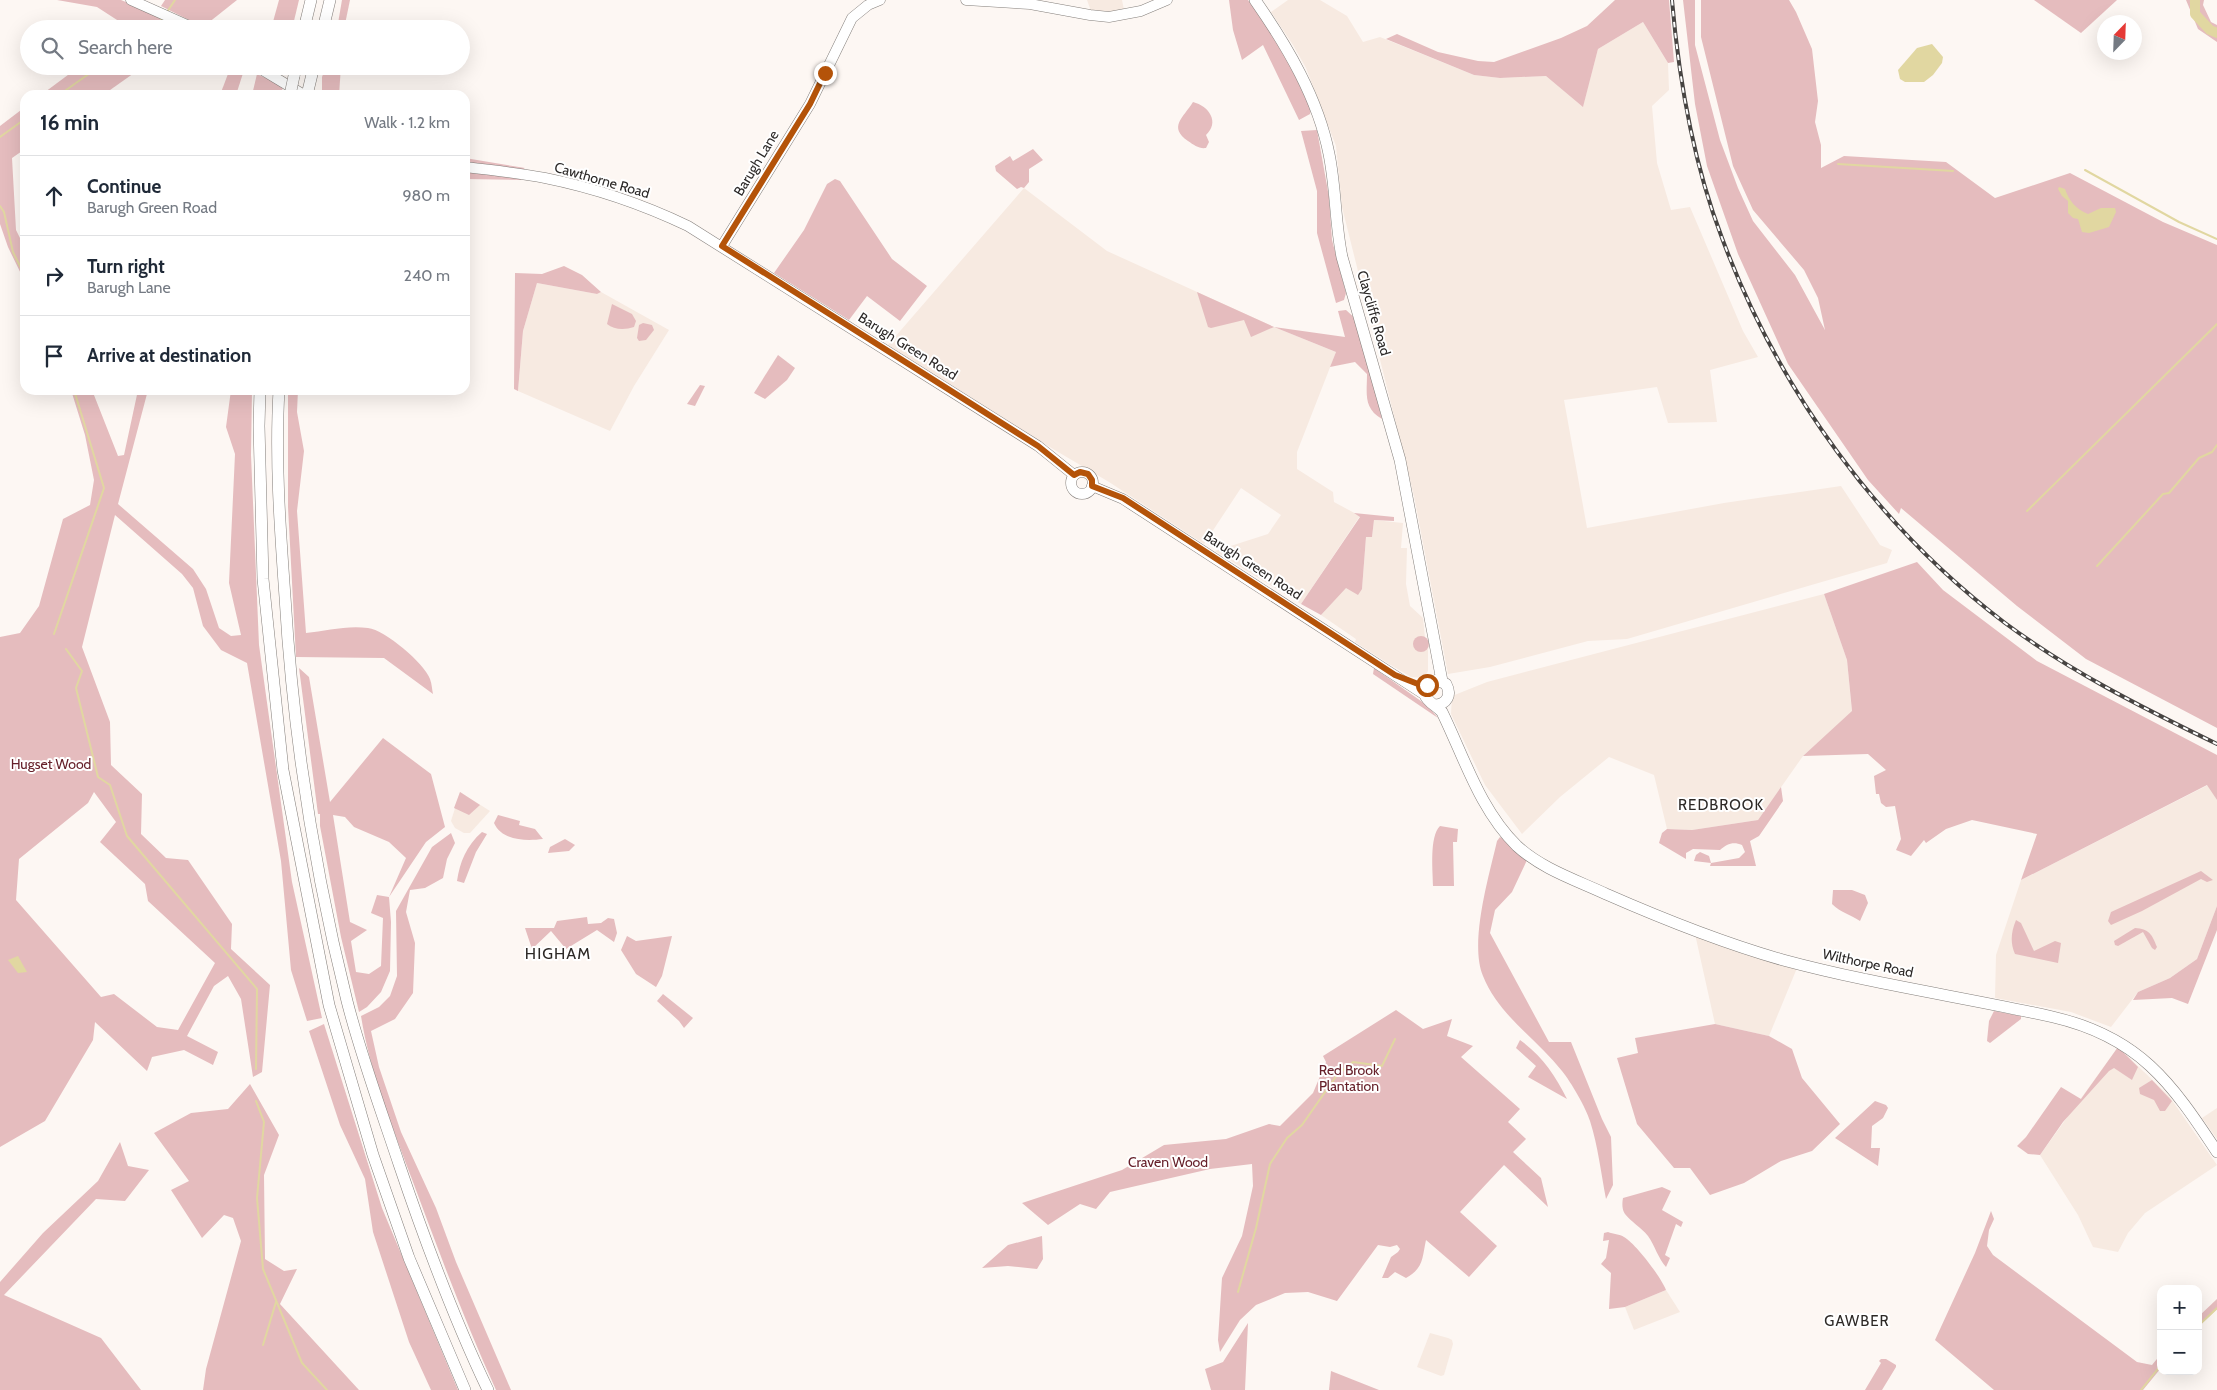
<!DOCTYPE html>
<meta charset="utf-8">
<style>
body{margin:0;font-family:Cabin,sans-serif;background:#f2f2f3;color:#1f2937}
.controls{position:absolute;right:15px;bottom:15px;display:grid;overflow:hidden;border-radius:10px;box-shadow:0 5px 20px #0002}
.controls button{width:45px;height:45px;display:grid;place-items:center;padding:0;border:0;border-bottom:1px solid #e0e1e3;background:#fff;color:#1f2937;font:25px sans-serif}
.compass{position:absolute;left:2097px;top:15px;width:45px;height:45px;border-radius:50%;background:#fff;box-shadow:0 5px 20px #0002;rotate:23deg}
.stop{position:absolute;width:15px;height:15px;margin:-11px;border:4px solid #b45309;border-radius:50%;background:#fff}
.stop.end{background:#b45309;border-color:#fff;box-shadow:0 1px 5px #0008}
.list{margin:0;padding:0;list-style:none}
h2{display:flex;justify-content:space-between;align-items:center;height:65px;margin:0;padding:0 20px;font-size:21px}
h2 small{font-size:16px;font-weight:400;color:#747a83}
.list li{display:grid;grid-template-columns:32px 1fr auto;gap:15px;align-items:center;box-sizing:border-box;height:80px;padding:0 20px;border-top:1px solid #e0e1e3}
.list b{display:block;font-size:19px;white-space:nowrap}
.list p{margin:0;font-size:16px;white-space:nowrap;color:#747a83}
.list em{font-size:16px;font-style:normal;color:#747a83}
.icon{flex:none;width:28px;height:28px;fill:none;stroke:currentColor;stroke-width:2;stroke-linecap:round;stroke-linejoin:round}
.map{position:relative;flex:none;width:2217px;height:1390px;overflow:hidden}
.search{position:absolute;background:#fff;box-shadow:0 5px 20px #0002;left:20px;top:20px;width:450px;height:55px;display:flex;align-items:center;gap:12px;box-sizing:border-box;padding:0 18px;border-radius:28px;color:#747a83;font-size:19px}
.panel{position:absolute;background:#fff;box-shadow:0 5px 20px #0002;left:20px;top:90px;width:450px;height:305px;border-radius:15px}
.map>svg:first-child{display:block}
.built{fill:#f7eae1}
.green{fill:#e5bcbe;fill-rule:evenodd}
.water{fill:#e1d7a1}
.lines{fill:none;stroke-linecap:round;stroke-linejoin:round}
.stream{stroke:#e1d7a1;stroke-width:2}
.river{stroke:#e1d7a1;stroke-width:10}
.major-casing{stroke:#847f7b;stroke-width:11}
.highway-casing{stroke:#847f7b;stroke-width:12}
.major{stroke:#fff;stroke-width:10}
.highway{stroke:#fff;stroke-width:11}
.rail-casing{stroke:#474442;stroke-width:4}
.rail{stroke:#fff;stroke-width:2;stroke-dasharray:5.5;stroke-linecap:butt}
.highway-bridge-casing{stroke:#847f7b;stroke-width:12;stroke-linecap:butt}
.highway-bridge{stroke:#fff;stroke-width:11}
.route{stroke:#b45309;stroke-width:6}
.labels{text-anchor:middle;stroke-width:4;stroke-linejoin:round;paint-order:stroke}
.street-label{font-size:14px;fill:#2c2928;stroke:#fff}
.park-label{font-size:14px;fill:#66202a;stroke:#fff}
.neighbourhood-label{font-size:15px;letter-spacing:1px;fill:#2d2926;stroke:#fff}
.quarter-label{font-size:16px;letter-spacing:1px;fill:#2d2926;stroke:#fff}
</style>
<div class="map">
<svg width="2217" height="1390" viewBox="0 0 2217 1390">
<rect width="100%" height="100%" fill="#fdf7f3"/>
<g class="built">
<polygon points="1087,0 1122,0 1124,10 1107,13 1091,11"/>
<polygon points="1288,0 1320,0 1347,16 1363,42 1380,37 1474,75 1500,78 1546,76 1583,106 1598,49 1643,22 1668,63 1669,90 1652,106 1657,163 1671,210 1690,207 1743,331 1758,357 1710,370 1717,422 1668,423 1657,387 1564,400 1587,528 1724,503 1841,486 1880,545 1892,550 1887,563 1627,639 1588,641 1490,667 1448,674 1414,496 1342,207 1336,146 1306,68 1293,45 1271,12"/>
<polygon points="1024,188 1107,251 1274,327 1336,352 1297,452 1297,469 1333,492 1334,502 1360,516 1301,604 1215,551 1268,534 1281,515 1241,488 1204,544 1109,482 1048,446 888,345"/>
<polygon points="537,283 597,294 601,292 669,330 634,386 610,431 518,391 523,331"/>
<polygon points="1374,520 1403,523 1401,548 1407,548 1406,584 1410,606 1423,618 1425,638 1428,642 1428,671 1424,678 1411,677 1389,664 1355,642 1356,639 1321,615 1346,587 1362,589 1366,537 1372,537"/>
<polygon points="1824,594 1847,660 1852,712 1803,756 1758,820 1692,830 1667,829 1654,775 1609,757 1560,797 1522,834 1485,785 1451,714 1452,696 1487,682"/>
<polygon points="2208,785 2217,800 2217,906 2197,959 2170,978 2138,992 2111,1027 2071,1012 1995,998 1996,955 2021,880"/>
<polygon points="460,792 490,811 470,833 464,833 455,828 451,821"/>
<polygon points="1695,934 1797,968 1769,1036 1715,1024"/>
<polygon points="2118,1047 2169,1096 2217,1165 2145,1213 2128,1233 2118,1252 2093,1247 2078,1215 2040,1155"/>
<polygon points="2217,1108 2217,1139 2202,1118"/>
<polygon points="1666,1290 1680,1312 1634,1330 1625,1307"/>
<polygon points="1430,1333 1448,1338 1452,1340 1453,1344 1444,1375 1441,1376 1417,1367"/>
</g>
<g class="green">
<polygon points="57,0 121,0 166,19 181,29 131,29 97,7"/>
<polygon points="165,0 237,0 203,27 161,6"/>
<polygon points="279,0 299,0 292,29 271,29"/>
<polygon points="342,0 350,0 344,29 337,29"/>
<path d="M 1229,0 L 1248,0 C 1276,33 1293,71 1311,110 L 1310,114 L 1299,120 L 1263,45 L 1242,60 L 1233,30 Z"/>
<polygon points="1615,0 1669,0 1674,62 1668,63 1643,22 1598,49 1583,107 1546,76 1500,78 1474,75 1386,39 1397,34 1438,52 1478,61 1494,62 1561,38 1587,26"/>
<polygon points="1683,0 1695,0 1695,45 1720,140 1738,188 1753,221 1795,275 1825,330 1818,298 1804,270 1753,210 1733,166 1701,37 1701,0 1789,0 1796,12 1812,49 1818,101 1815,122 1821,145 1821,168 1844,156 1946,162 1995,198 2070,173 2163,222 2217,245 2217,728 2086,659 2017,606 1901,508 1899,514 1868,480 1788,364 1738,254 1707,166 1695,104"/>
<polygon points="2034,0 2117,0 2081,33"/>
<polygon points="2186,0 2204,0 2203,5 2211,22 2217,25 2217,42 2198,29"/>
<polygon points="80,66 144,66 103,95 41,95"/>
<polygon points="231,66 245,67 236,95 220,95"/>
<polygon points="326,66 341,66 339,95 322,95 322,77"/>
<polygon points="257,74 283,86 281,95 252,95"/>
<path d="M 1193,102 C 1209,106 1220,122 1206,135 L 1209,142 L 1206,148 C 1199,149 1194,145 1188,141 C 1168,127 1183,118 1193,102 Z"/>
<polygon points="25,107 25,149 12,158 16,230 25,248 25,282 8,247 0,224 0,126"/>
<polygon points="1317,130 1329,197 1332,240 1346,293 1344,300 1336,303 1317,233 1317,191 1301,131"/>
<polygon points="1033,149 1043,160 1029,169 1029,182 1024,188 1021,187 1017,189 996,171 995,166 1010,156 1013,161"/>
<polygon points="465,158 525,168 522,170 465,164"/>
<polygon points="465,171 521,177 521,180 465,179"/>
<polygon points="835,179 840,181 892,259 927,286 900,321 867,296 849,320 774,273 804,230 827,184"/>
<polygon points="564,266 582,275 601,292 597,294 537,283 523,331 518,391 514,389 515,273 542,274"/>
<path d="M 1197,292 L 1274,327 L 1345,337 L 1338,311 L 1346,310 L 1357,320 L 1382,419 C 1363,408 1367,394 1367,374 L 1355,362 L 1330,367 L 1336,352 L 1274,327 L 1251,337 L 1244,320 L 1211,328 L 1208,327 Z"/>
<path d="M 612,304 L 632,314 L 636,321 L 634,327 C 625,330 614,330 607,324 Z"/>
<polygon points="643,323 652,325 654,330 646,340 639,341 637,338 639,325"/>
<polygon points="778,355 795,368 787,380 765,399 754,393"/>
<polygon points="700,385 705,386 695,406 687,404"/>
<path d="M 71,390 L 92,390 L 118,456 L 124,455 L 138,390 L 148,390 L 118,504 L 193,569 L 206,589 L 219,628 L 231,636 L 241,635 L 229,583 L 235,454 L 226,427 L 231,390 L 252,390 L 251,455 L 259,645 L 292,882 L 322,1018 L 307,1021 L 291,970 L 281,861 L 247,663 L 221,650 L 203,626 L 193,588 L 182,574 L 115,515 L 82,647 L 110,722 L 111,765 L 142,794 L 141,834 L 166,858 L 188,860 L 232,924 L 231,949 L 270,985 L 262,1072 L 253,1077 L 241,999 L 228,976 L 214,986 L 187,1036 L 218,1052 L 213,1065 L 184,1050 L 152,1057 L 147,1071 L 95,1022 L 93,1040 L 45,1121 L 0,1147 L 0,637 L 20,633 L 39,606 L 63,519 L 90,505 L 94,480 L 85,435 ZM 94,792 L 116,822 L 100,842 L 145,884 L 148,901 L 215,963 L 178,1030 L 157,1027 L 114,994 L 101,997 L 16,900 L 19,859 L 88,803 Z"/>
<path d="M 288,390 L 298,390 L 297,412 L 304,451 L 297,511 L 306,633 C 326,631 347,625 368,628 C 385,630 424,663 430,679 C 432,684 432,690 433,694 L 384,658 L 296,657 L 288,507 Z"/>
<polygon points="1354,513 1394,517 1394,521 1374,520 1372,537 1366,537 1362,589 1358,595 1346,588 1321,615 1301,604 1360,517"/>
<polygon points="1917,562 1943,590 2037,661 2217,755 2217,800 2207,785 2021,880 2037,834 1972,820 1946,829 1926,843 1924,840 1911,856 1896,850 1901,839 1895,806 1886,807 1881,803 1879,794 1876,794 1874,776 1886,770 1868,754 1803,756 1852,711 1847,660 1824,594"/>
<circle cx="1421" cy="644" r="8"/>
<path d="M 299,668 L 309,677 L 330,802 L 383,738 L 431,774 L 445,827 L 426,842 L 389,897 L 391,922 L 390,971 L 381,992 L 367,1007 L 359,1012 L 341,937 L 320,826 L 320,814 L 318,814 ZM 333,815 L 345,817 L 354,827 L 389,842 L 406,858 L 389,897 L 377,895 L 371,913 L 383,918 L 381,966 L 369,974 L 356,972 L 351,941 L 367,930 L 350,922 Z"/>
<polygon points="1374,668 1428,706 1438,718 1373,674"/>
<path d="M 1781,787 L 1783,801 L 1759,836 L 1750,841 L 1756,866 L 1710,866 L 1711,863 L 1739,858 L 1745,852 L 1742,845 C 1733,841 1727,844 1720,850 L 1693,849 L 1686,853 L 1686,859 L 1659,843 L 1662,833 L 1667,829 L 1692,830 L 1758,820 Z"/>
<polygon points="460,792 480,805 469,815 454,808"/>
<path d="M 498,815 L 520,821 L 519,825 L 535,829 L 543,839 C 526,841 502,841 494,823 Z"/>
<path d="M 1440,826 L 1458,829 L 1457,842 L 1453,842 L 1454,886 L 1433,886 C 1433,871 1429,837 1440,826 Z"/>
<path d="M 482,832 L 487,834 L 476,852 L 464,883 L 457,881 C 460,862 466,846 482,832 Z"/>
<path d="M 451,833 L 455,843 L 447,859 L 443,878 L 425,888 L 410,890 L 406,912 L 415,943 L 413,993 L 395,1019 L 371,1031 L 379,1067 L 401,1132 L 436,1208 L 456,1262 L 511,1390 L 496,1390 C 465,1322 439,1252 413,1182 C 393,1128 370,1073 361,1016 L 379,1007 L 390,996 L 397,976 L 396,911 L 432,847 Z"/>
<path d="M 1500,837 L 1505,840 L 1527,860 L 1512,892 L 1495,910 L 1490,933 L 1549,1042 L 1571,1042 L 1602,1119 L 1611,1137 L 1613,1185 L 1606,1199 C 1601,1173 1598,1146 1590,1121 C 1586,1108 1571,1082 1562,1071 C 1536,1038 1499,1016 1483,976 C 1469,943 1489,876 1497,841 Z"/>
<polygon points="565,839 575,845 569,851 548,853 550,847"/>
<polygon points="1700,852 1709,856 1711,863 1694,861 1696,855"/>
<polygon points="2201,871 2213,880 2207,882 2201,879 2142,911 2111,925 2108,921 2111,912"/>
<path d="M 1833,890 L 1852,890 L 1865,895 L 1868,903 L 1860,921 C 1850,914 1841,913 1832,904 Z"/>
<polygon points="2217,906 2217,930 2188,1004 2172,998 2133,1000 2138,992 2170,978 2197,959"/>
<polygon points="587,917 588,924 601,923 608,918 614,919 617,933 614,942 597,930 566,949 551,931 532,949 525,928 554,928 557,921"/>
<path d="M 2016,920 L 2021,923 L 2034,951 L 2055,941 L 2061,943 L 2058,963 L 2015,954 C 2010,943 2011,932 2016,920 Z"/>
<path d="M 2135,928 C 2149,929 2152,934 2157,947 L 2155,950 L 2152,948 L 2143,932 L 2118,946 L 2115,945 L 2114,941 Z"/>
<polygon points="627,936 636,941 672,936 662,976 656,987 636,974 621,950"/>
<polygon points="663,994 693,1018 684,1028 679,1021 657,1001"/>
<path d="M 1396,1010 L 1423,1029 L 1452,1019 L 1447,1036 L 1473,1046 L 1461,1057 L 1520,1109 L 1508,1122 L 1526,1139 L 1513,1152 L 1541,1178 L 1548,1207 L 1504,1165 L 1460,1212 L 1497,1246 L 1469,1277 L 1426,1240 C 1422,1258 1424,1268 1406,1278 L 1395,1272 L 1388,1278 L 1382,1278 L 1391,1257 L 1398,1252 L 1400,1249 L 1397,1245 L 1390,1247 L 1378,1245 L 1337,1301 L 1308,1292 L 1285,1293 L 1256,1305 L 1240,1320 L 1220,1352 L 1218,1340 L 1222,1278 L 1242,1236 L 1253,1186 L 1252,1164 L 1210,1169 L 1110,1192 L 1096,1209 L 1080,1204 L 1048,1225 L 1022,1203 L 1122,1170 L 1164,1145 L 1226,1139 L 1269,1124 L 1280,1126 L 1313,1093 L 1326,1062 L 1323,1056 Z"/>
<polygon points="1994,1011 2021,1016 2021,1019 1990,1043 1987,1041 1989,1021"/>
<polygon points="324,1024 382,1208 458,1390 431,1390 409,1342 373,1232 365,1179 340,1125 309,1031"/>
<polygon points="1715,1024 1769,1036 1792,1049 1802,1078 1840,1124 1812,1151 1781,1161 1744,1183 1710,1195 1690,1168 1674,1168 1637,1124 1617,1058 1638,1053 1635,1038"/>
<path d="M 1520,1040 C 1542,1056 1555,1075 1567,1099 L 1528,1077 L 1536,1066 L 1516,1048 Z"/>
<polygon points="2118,1047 2138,1067 2132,1080 2114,1068 2109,1071 2063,1122 2040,1155 2028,1154 2017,1146 2026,1137 2061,1087 2081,1099"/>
<polygon points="2152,1080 2172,1101 2165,1111 2160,1111 2154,1100 2140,1094 2139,1088"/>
<polygon points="250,1084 279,1135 264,1175 265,1259 284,1271 297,1269 280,1304 359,1390 203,1390 206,1369 241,1241 233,1218 224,1215 202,1238 171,1190 189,1181 154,1133 191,1113 228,1109"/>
<polygon points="1875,1101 1886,1105 1888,1108 1883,1118 1872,1126 1871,1148 1880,1148 1878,1166 1835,1138"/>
<polygon points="120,1142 128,1166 149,1170 125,1201 96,1199 4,1295 101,1338 141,1390 0,1390 0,1282 43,1233 98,1181"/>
<path d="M 1662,1187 L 1671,1191 L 1662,1210 L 1683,1222 L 1681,1227 L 1676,1224 L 1665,1255 L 1670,1258 L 1666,1267 C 1658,1258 1655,1246 1648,1236 C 1641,1227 1631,1222 1625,1214 C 1622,1210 1622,1203 1623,1198 Z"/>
<polygon points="1991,1211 1994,1219 1989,1230 1987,1246 1993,1255 2137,1362 2152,1365 2161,1354 2161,1368 2143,1390 1994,1390 1935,1340 1975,1253"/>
<path d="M 1608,1232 C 1613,1234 1620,1234 1624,1237 C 1636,1244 1661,1277 1666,1290 L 1625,1307 L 1609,1309 L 1611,1273 L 1601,1264 L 1606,1258 L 1609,1240 L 1603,1241 L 1604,1233 Z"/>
<polygon points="1042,1236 1043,1259 1037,1269 1008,1266 982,1268 1008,1245"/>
<polygon points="2217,1299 2217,1309 2198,1327 2198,1317"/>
<polygon points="1248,1323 1245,1390 1211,1390 1205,1369 1223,1362"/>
<polygon points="1881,1359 1886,1359 1896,1365 1896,1367 1882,1390 1865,1390 1881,1363 1879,1361"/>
<polygon points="1331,1371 1379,1390 1329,1390"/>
</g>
<g class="water">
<polygon points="1932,44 1943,57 1942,63 1933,75 1924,82 1905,82 1900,79 1898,70 1917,48"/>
<path d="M 2059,187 L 2065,189 C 2069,201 2076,209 2088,214 L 2101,208 L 2115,208 L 2116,212 L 2109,227 L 2089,233 L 2082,232 L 2078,219 L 2073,218 L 2068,213 L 2068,201 L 2062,196 L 2058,189 Z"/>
<polygon points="18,956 27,972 18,973 8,960"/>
</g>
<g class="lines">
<g class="stream">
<polyline points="167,12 175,0"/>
<polyline points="152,29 163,18"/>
<polyline points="59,95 100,66"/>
<polyline points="0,137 25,119"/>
<polyline points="1838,164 1953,171"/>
<polyline points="2085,170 2179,222 2217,239"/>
<polyline points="0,206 4,212 13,252 25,276"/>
<polyline points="2027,511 2217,324"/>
<polyline points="2097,566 2163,494 2169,493 2199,458 2212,452 2217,445"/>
<polyline points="54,634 104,488 74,390"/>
<polyline points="66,649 82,671 76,688 98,777 110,785 127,836 257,989 256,1069"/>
<polyline points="256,1101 264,1122 257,1198 263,1269 302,1363 327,1390"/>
<polyline points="1238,1292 1256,1228 1270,1164 1287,1138 1302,1125 1337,1075 1353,1062 1382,1066 1395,1039"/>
<polyline points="2198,1326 2217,1308"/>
<polyline points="263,1345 276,1302"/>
<polyline points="2141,1390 2161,1365"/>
</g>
<polyline class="river" points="2195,0 2195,14 2210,30 2217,33"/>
<defs>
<g id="major">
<polyline points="131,0 196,29"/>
<polyline points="966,0 1030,4 1090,15 1109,17 1141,11 1167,0"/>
<polyline points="256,66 304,95"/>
<path d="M 465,167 C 492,170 519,173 545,178 C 595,188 642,204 688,226 L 1038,446 L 1074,475"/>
<polyline points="722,246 810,104 852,18 868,5 880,0"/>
<circle cx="1082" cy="483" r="11"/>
<polyline points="1092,486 1123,499 1425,695"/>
</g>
<g id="highway">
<path d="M 1255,0 C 1287,46 1318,98 1329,154 C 1336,188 1335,223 1342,257 L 1400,460 L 1442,681"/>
<polyline points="304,29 311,0"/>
<polyline points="323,29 330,0"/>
<polyline points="294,76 296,66"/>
<polyline points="307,95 314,66"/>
<polyline points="260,390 259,426 263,579 283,770 329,1005 373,1155 409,1258 465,1390"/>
<path d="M 279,390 C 275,459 280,528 285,597 C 293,733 314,869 347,1001 C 361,1056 381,1110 399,1164 C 425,1241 453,1317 488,1390"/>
<path d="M 1435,705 C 1447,704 1452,695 1446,684 L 1437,680 L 1427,685 L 1425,695 C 1428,703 1436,705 1442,712 C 1464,757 1480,810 1517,846 C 1542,869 1576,880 1606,894 C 1663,919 1723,943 1783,960 C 1872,984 1963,997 2053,1017 C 2139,1037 2171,1082 2217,1152"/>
</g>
</defs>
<use href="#major" class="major-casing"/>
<use href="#highway" class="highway-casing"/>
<use href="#major" class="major"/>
<use href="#highway" class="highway"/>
<defs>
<path id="rail" d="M 1672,0 C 1679,81 1693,162 1722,238 C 1778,389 1877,526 2005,623 C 2071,672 2143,708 2217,744"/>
</defs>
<use href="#rail" class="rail-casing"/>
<use href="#rail" class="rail"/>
<defs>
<polyline id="highway-bridge" points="290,95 294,76"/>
</defs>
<use href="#highway-bridge" class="highway-bridge-casing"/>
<use href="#highway-bridge" class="highway-bridge"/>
</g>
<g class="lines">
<polyline class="route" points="825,73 810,104 722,246 1038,446 1074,475 1080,472 1088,474 1092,480 1092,486 1123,498 1395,675 1418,684 1427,685"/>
</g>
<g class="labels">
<g class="street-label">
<text transform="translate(756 163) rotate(-59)" y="5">Barugh Lane</text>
<text transform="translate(602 180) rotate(16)" y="5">Cawthorne Road</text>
<text transform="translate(1374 313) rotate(74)" y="5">Claycliffe Road</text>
<text transform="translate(908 346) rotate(32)" y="5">Barugh Green Road</text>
<text transform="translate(1253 565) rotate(33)" y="5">Barugh Green Road</text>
<text transform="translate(1868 963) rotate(12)" y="5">Wilthorpe Road</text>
</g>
<g class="park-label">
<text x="51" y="769">Hugset Wood</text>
<text x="1349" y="1075">Red Brook<tspan x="1349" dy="16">Plantation</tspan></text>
<text x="1168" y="1167">Craven Wood</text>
</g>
<g class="neighbourhood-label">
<text x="1721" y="810">REDBROOK</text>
<text x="1857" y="1326">GAWBER</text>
</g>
<g class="quarter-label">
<text x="558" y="959">HIGHAM</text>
</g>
</g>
</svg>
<div class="controls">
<button>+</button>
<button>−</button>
</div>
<svg class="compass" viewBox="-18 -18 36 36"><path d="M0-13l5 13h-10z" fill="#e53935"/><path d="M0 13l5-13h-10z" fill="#747a83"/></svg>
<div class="stop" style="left:1427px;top:685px"></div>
<div class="stop end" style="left:825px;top:73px"></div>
<div class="search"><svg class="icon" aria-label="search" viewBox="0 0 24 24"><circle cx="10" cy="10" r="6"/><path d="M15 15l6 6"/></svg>Search here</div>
<section class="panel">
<h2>16 min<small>Walk · 1.2 km</small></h2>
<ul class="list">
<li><svg class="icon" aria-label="ahead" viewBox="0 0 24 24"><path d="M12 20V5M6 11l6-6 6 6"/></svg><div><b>Continue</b><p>Barugh Green Road</p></div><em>980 m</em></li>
<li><svg class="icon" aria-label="right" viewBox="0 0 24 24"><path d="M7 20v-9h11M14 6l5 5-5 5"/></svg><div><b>Turn right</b><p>Barugh Lane</p></div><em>240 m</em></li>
<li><svg class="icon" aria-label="arrive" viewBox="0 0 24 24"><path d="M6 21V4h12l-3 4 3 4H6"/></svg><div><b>Arrive at destination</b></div></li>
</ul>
</section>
</div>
